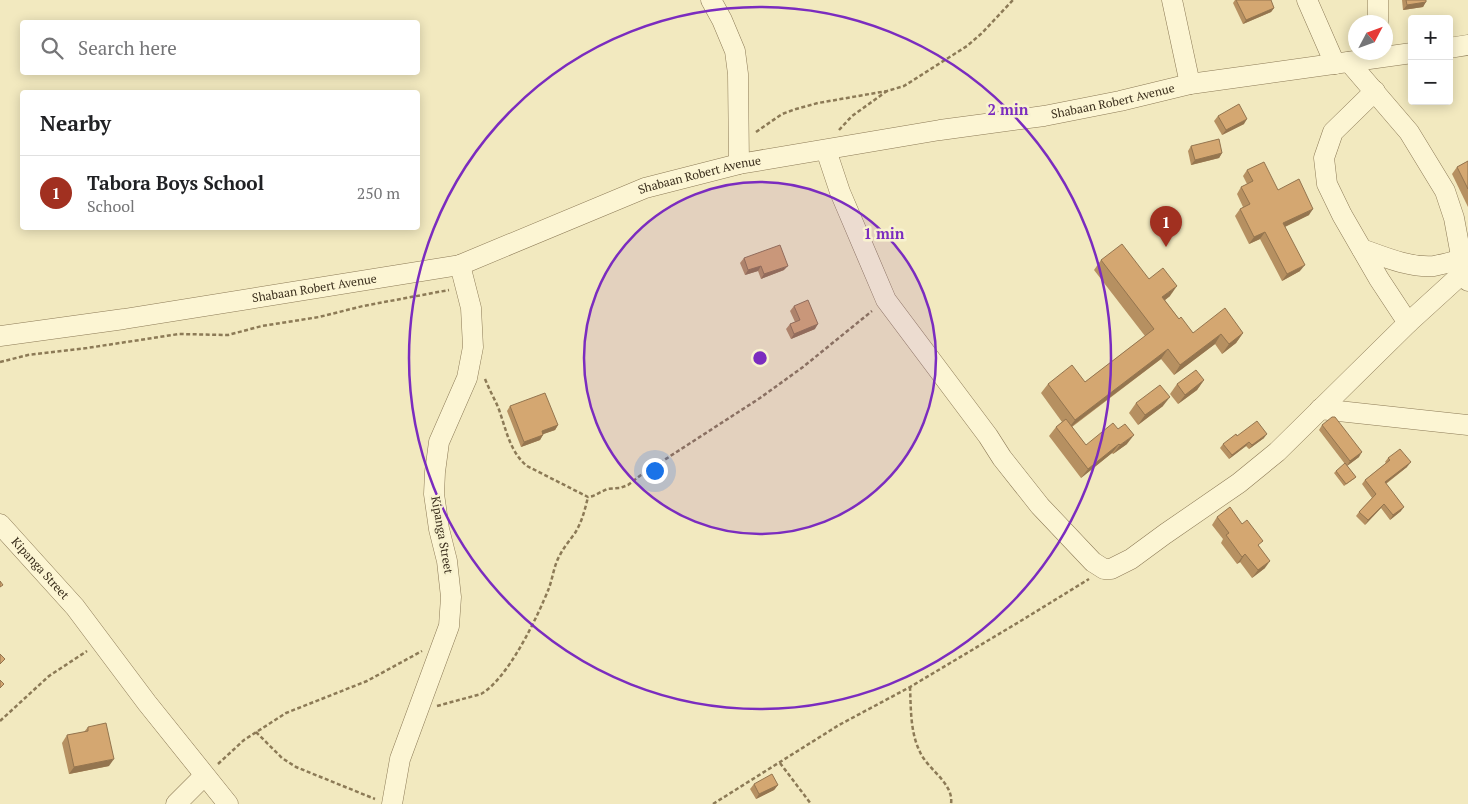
<!DOCTYPE html>
<meta charset="utf-8">
<style>
body{margin:0;font-family:"PT Serif",serif;background:#f6f6f6;color:#202124}
.controls{position:absolute;right:15px;top:15px;display:grid;overflow:hidden;border-radius:5px;box-shadow:0 2px 12px #0003}
.controls button{width:45px;height:45px;display:grid;place-items:center;padding:0;border:0;border-bottom:1px solid #e0e0e0;background:#fff;color:#202124;font:25px sans-serif}
.compass{position:absolute;left:1348px;top:15px;width:45px;height:45px;border-radius:50%;background:#fff;box-shadow:0 2px 12px #0003;rotate:49deg}
.you{position:absolute;left:654px;top:470px;width:18px;height:18px;margin:-12px;border:4px solid #fff;border-radius:50%;background:#1a73e8;box-shadow:0 0 0 8px #1a73e833}
.badge{display:grid;place-items:center;width:32px;height:32px;border-radius:50%;background:#a13020;color:#fff;font-size:16px;font-weight:700}
.pin{position:absolute;translate:-50% -41px;filter:drop-shadow(0 1px 2px #0008)}
.pin::after{content:'';position:absolute;top:26px;width:18px;height:15px;background:inherit;clip-path:polygon(0 0,100% 0,50% 100%)}
.list{margin:0;padding:0;list-style:none}
h2{display:flex;justify-content:space-between;align-items:center;height:65px;margin:0;padding:0 20px;font-size:21px}
h2 small{font-size:16px;font-weight:400;color:#757577}
.list li{display:grid;grid-template-columns:32px 1fr auto;gap:15px;align-items:center;box-sizing:border-box;height:75px;padding:0 20px;border-top:1px solid #e0e0e0}
.list b{display:block;font-size:19px;white-space:nowrap}
.list p{margin:0;font-size:16px;white-space:nowrap;color:#757577}
.list em{font-size:16px;font-style:normal;color:#757577}
.icon{flex:none;width:28px;height:28px;fill:none;stroke:currentColor;stroke-width:2;stroke-linecap:round;stroke-linejoin:round}
.map{position:relative;flex:none;width:1468px;height:804px;overflow:hidden}
.search{position:absolute;background:#fff;box-shadow:0 2px 12px #0003;left:20px;top:20px;width:400px;height:55px;display:flex;align-items:center;gap:12px;box-sizing:border-box;padding:0 18px;border-radius:5px;color:#757577;font-size:19px}
.panel{position:absolute;background:#fff;box-shadow:0 2px 12px #0003;left:20px;top:90px;width:400px;height:140px;border-radius:5px}
.map>svg:first-child{display:block}
.lines{fill:none;stroke-linecap:round;stroke-linejoin:round}
.minor-casing{stroke:#8c7a56;stroke-width:21}
.path{stroke:#8c7a56;stroke-width:2.5;stroke-dasharray:4 2.5;stroke-linecap:butt}
.minor{stroke:#fcf5d3;stroke-width:20}
.wall{fill:#b69061}
.shaded-wall{fill:#94754f}
.building{fill:#d4a771;stroke:#94754f}
.ring{fill:none;stroke:#7b2cbf;stroke-width:2.5}
.labels{text-anchor:middle;stroke-width:5;stroke-linejoin:round;paint-order:stroke}
.street-label{font-size:12px;fill:#3a2e1c;stroke:#f8f2cf}
.centre{fill:#7b2cbf;stroke:#f8f2cf;stroke-width:2.5}
.ring-label{font-size:15px;text-anchor:middle;font-weight:bold;fill:#7b2cbf;stroke:#f8f2cf;stroke-width:5;stroke-linejoin:round;paint-order:stroke}
</style>
<div class="map">
<svg width="1468" height="804" viewBox="0 0 1468 804">
<rect width="100%" height="100%" fill="#f2e9bf"/>
<g class="lines">
<defs>
<g id="minor">
<polyline points="711,0 722,20 735,51 738,74 739,164"/>
<polyline points="1172,0 1190,84"/>
<polyline points="1307,0 1335,64"/>
<polyline points="1378,0 1378,22"/>
<polyline points="1449,48 1468,45"/>
<polyline points="1349,62 1409,132 1445,191 1454,218 1464,272 1468,281"/>
<polyline points="1375,91 1333,132 1324,158 1327,184 1342,215 1379,279 1408,323"/>
<polyline points="826,150 840,192 886,300 988,436 1002,458 1040,506 1093,562 1104,569 1111,569 1131,559 1165,534 1239,483 1277,452 1408,323 1464,272"/>
<path d="M 1362,249 C 1384,257 1410,268 1434,266 C 1444,264 1453,262 1461,259"/>
<path id="s1" d="M 0,336 L 124,319 L 460,265 L 645,188 L 739,164 L 940,130 L 1044,116 L 1120,101 L 1190,84 L 1412,53"/>
<polyline points="1320,409 1468,425"/>
<path id="s2" d="M 0,524 L 75,607 L 147,703 L 228,804"/>
<polyline points="176,804 204,776"/>
<polyline points="392,804 400,759 449,626 451,597 447,561 439,529 434,494 435,472 439,442 467,378 473,347 471,308 460,265"/>
</g>
</defs>
<use href="#minor" class="minor-casing"/>
<g class="path">
<polyline points="839,130 852,116 887,91"/>
<polyline points="756,132 782,114 796,109 818,103 887,91 904,86 967,46 982,33 1013,0"/>
<polyline points="0,362 28,355 87,348 179,334 228,335 262,326 319,317 363,306 449,290"/>
<path d="M 485,379 C 489,389 494,398 498,407 C 506,428 509,451 527,466 L 588,497 L 593,496 L 607,489 L 620,488 L 628,485 L 641,475 L 760,398 L 803,367 L 872,311"/>
<path d="M 910,687 C 911,708 910,732 920,752 C 928,770 954,783 951,804"/>
<path d="M 437,706 L 481,694 C 508,679 538,616 549,588 C 553,577 554,565 560,555 C 564,547 570,540 575,533 C 582,522 585,509 588,497"/>
<polyline points="0,721 49,676 87,651"/>
<polyline points="256,732 282,758 296,767 375,799"/>
<polyline points="780,763 811,804"/>
<polyline points="218,764 244,740 286,713 367,681 422,651"/>
<polyline points="713,804 839,725 910,687 1019,622 1089,579"/>
</g>
<use href="#minor" class="minor"/>
</g>
<g class="wall">
<polygon points="1235,0 1271,0 1274,8 1271,12 1243,24 1233,3"/>
<polygon points="1402,0 1426,0 1423,7 1403,10"/>
<polygon points="1218,116 1244,124 1222,135 1214,121"/>
<polygon points="1191,146 1222,153 1219,158 1191,165 1188,151"/>
<polygon points="1468,161 1468,207 1452,174 1457,167"/>
<polygon points="1247,170 1278,190 1309,215 1285,227 1300,271 1282,281 1260,239 1249,244 1235,216 1240,209 1243,207 1237,194 1241,187 1247,184 1243,176"/>
<polygon points="744,258 784,270 761,279 758,271 745,275 740,263"/>
<polygon points="1101,260 1149,279 1170,296 1165,300 1179,319 1193,333 1243,333 1236,343 1222,354 1215,344 1174,375 1161,359 1072,427 1086,445 1127,444 1113,454 1112,453 1081,478 1049,436 1056,427 1062,422 1041,393 1048,384 1085,382 1145,336 1094,270"/>
<polygon points="794,306 815,329 791,339 786,329 790,324 795,322 790,311"/>
<polygon points="1204,380 1197,390 1178,404 1170,394 1177,384"/>
<polygon points="1136,403 1163,406 1138,425 1129,413"/>
<polygon points="510,406 558,425 555,430 543,434 540,440 521,447 507,411"/>
<polygon points="1322,425 1359,457 1347,466 1356,477 1354,479 1344,486 1334,473 1336,471 1345,464 1319,430"/>
<polygon points="1237,436 1264,438 1249,449 1246,446 1229,459 1220,448 1223,444"/>
<polygon points="1388,458 1407,467 1386,484 1401,511 1390,520 1381,508 1365,525 1356,516 1359,512 1372,498 1362,484 1365,480 1386,463 1385,462"/>
<polygon points="1217,517 1259,546 1265,568 1252,578 1240,562 1237,564 1221,543 1223,539 1212,525"/>
<polygon points="88,727 109,766 69,774 62,743 67,735 84,732"/>
<polygon points="754,784 778,785 774,790 756,799 750,789"/>
</g>
<g class="shaded-wall">
<polygon points="1426,2 1423,7 1403,10 1407,5"/>
<polygon points="1274,8 1271,12 1243,24 1246,20"/>
<polygon points="1247,119 1244,124 1222,135 1226,130"/>
<polygon points="1222,153 1219,158 1191,165 1195,160"/>
<polygon points="1313,209 1309,215 1278,230 1283,223"/>
<polygon points="1265,232 1260,239 1249,244 1254,237"/>
<polygon points="1305,265 1300,271 1282,281 1287,274"/>
<polygon points="761,266 758,271 745,275 748,270"/>
<polygon points="788,266 784,270 761,279 764,274"/>
<polygon points="1177,286 1170,296 1156,307 1162,297"/>
<polygon points="818,324 815,329 791,339 794,334"/>
<polygon points="1243,333 1236,343 1222,354 1229,344"/>
<polygon points="1221,334 1215,344 1174,375 1180,365"/>
<polygon points="1168,349 1161,359 1068,429 1075,420"/>
<polygon points="1204,380 1197,390 1178,404 1185,395"/>
<polygon points="1170,397 1163,406 1138,425 1145,415"/>
<polygon points="558,425 555,430 538,436 542,431"/>
<polygon points="1267,434 1264,438 1249,449 1252,445"/>
<polygon points="543,435 540,440 521,447 524,442"/>
<polygon points="1134,435 1127,444 1113,454 1120,445"/>
<polygon points="1249,442 1246,446 1229,459 1232,455"/>
<polygon points="1119,444 1112,453 1081,478 1088,469"/>
<polygon points="1362,452 1359,457 1347,466 1350,461"/>
<polygon points="1411,462 1407,467 1381,487 1385,482"/>
<polygon points="1384,504 1381,508 1365,525 1368,520"/>
<polygon points="1404,507 1401,511 1390,520 1393,515"/>
<polygon points="1245,554 1240,562 1237,564 1242,557"/>
<polygon points="1270,561 1265,568 1252,578 1258,570"/>
<polygon points="114,759 109,766 69,774 74,767"/>
<polygon points="778,785 774,790 756,799 759,794"/>
</g>
<g class="building">
<polygon points="1236,0 1271,0 1274,8 1246,20"/>
<polygon points="1406,0 1426,0 1426,2 1407,5"/>
<polygon points="1239,104 1247,119 1226,130 1218,116"/>
<polygon points="1219,139 1222,153 1195,160 1191,146"/>
<polygon points="1468,161 1468,189 1457,167"/>
<polygon points="1264,162 1278,190 1299,179 1313,209 1283,223 1305,265 1287,274 1265,232 1254,237 1240,209 1250,204 1241,187 1253,181 1247,170"/>
<polygon points="1122,244 1149,279 1163,268 1177,286 1162,297 1179,319 1181,317 1193,333 1225,308 1243,333 1229,344 1221,334 1180,365 1168,349 1075,420 1048,384 1072,365 1085,382 1154,329 1101,260"/>
<polygon points="780,245 788,266 764,274 761,266 748,270 744,258"/>
<polygon points="808,300 818,324 794,334 790,324 800,320 794,306"/>
<polygon points="1196,370 1204,380 1185,395 1177,384"/>
<polygon points="1160,385 1170,397 1145,415 1136,403"/>
<polygon points="545,393 558,425 542,431 543,435 524,442 510,406"/>
<polygon points="1332,417 1335,417 1362,452 1350,461 1322,425"/>
<polygon points="1066,419 1086,445 1113,423 1118,429 1125,424 1134,435 1120,445 1119,444 1088,469 1056,427"/>
<polygon points="1257,421 1267,434 1252,445 1249,442 1232,455 1223,444 1236,434 1237,436"/>
<polygon points="1400,449 1411,462 1385,482 1404,507 1393,515 1384,504 1368,520 1359,512 1376,494 1365,480 1390,460 1388,458"/>
<polygon points="1345,463 1356,477 1346,484 1336,471"/>
<polygon points="1230,507 1242,524 1247,520 1263,541 1258,545 1270,561 1258,570 1245,554 1242,557 1226,535 1229,533 1217,517"/>
<polygon points="0,581 3,585 0,587"/>
<polygon points="0,654 5,659 0,664"/>
<polygon points="0,680 4,684 0,688"/>
<polygon points="106,723 114,759 74,767 67,735 88,731 88,727"/>
<polygon points="772,774 778,785 759,794 754,784"/>
</g>
<circle cx="760" cy="358" r="176" fill="#7b2cbf" fill-opacity=".12"/>
<g class="ring">
<circle cx="760" cy="358" r="176"/>
<circle cx="760" cy="358" r="351"/>
</g>
<g class="labels">
<g class="street-label">
<text dy="4" stroke="none"><textPath href="#s1" startOffset="1142">Shabaan Robert Avenue</textPath></text>
<text dy="4" stroke="none"><textPath href="#s1" startOffset="722">Shabaan Robert Avenue</textPath></text>
<text dy="4" stroke="none"><textPath href="#s1" startOffset="318">Shabaan Robert Avenue</textPath></text>
<text transform="translate(442 535) rotate(80)" y="4">Kipanga Street</text>
<text dy="4" stroke="none"><textPath href="#s2" startOffset="60">Kipanga Street</textPath></text>
</g>
</g>
<circle cx="760" cy="358" r="8" class="centre"/>
<g class="ring-label">
<text x="1008" y="115">2 min</text>
<text x="884" y="239">1 min</text>
</g>
</svg>
<div class="controls">
<button>+</button>
<button>−</button>
</div>
<svg class="compass" viewBox="-18 -18 36 36"><path d="M0-13l5 13h-10z" fill="#e53935"/><path d="M0 13l5-13h-10z" fill="#757577"/></svg>
<div class="you"></div>
<div class="pin badge" style="left:1166px;top:247px">1</div>
<div class="search"><svg class="icon" aria-label="search" viewBox="0 0 24 24"><circle cx="10" cy="10" r="6"/><path d="M15 15l6 6"/></svg>Search here</div>
<section class="panel">
<h2>Nearby<small></small></h2>
<ul class="list">
<li><span class="badge">1</span><div><b>Tabora Boys School</b><p>School</p></div><em>250 m</em></li>
</ul>
</section>
</div>
